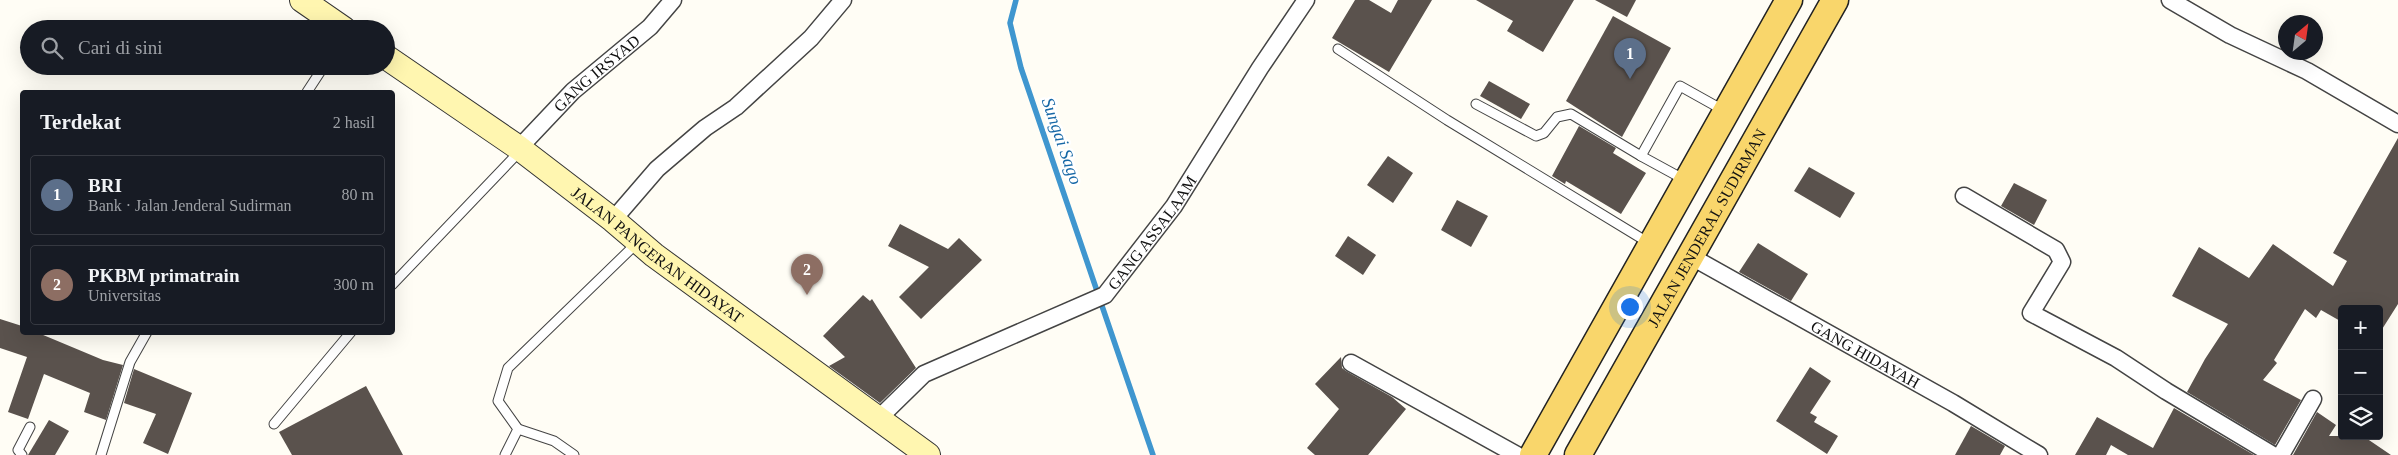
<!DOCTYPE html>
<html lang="id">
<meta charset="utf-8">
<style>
body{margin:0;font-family:"Times New Roman",serif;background:#20242c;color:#f1f3f6}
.controls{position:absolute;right:15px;bottom:15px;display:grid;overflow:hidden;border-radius:5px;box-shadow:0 5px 20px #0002}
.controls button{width:45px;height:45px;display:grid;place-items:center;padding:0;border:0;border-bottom:1px solid #363941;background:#171b24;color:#f1f3f6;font:25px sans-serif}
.compass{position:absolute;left:2278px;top:15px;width:45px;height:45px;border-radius:50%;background:#171b24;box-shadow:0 5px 20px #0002;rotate:29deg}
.you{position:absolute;left:1629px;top:306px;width:18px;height:18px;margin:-12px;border:4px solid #fff;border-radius:50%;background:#1a73e8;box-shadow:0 0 0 8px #1a73e833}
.badge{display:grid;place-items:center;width:32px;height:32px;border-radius:50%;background:#b45309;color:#fff;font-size:16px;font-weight:700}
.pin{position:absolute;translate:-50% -41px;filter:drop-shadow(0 1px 2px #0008)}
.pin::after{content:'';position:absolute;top:26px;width:18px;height:15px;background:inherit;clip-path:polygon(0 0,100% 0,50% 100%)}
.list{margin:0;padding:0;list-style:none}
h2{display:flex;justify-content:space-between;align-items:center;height:65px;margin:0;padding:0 20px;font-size:21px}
h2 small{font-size:16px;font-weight:400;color:#9ea1a6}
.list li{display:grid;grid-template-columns:32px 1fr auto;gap:15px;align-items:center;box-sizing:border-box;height:80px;margin:0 10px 10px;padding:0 10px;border:1px solid #363941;border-radius:5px}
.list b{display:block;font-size:19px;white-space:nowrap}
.list p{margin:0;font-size:16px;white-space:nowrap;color:#9ea1a6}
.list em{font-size:16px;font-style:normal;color:#9ea1a6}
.icon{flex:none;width:28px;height:28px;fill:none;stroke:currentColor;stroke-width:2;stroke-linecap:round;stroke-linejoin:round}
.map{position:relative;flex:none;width:2398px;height:455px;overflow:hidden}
.search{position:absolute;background:#171b24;box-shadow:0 5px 20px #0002;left:20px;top:20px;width:375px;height:55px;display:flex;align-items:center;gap:12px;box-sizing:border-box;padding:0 18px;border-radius:28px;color:#9ea1a6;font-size:19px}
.panel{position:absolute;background:#171b24;box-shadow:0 5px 20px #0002;left:20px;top:90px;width:375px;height:245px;border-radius:5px}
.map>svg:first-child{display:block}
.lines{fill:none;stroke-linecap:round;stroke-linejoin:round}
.stream{stroke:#3f96cf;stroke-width:5.5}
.building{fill:#5a524d}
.lane-casing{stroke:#444;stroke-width:11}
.street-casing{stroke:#444;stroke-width:19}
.secondary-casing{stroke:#333;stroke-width:26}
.primary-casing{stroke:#222;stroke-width:29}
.lane{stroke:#fff;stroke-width:9}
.street{stroke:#fff;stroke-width:16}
.secondary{stroke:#fff6b0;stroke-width:24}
.primary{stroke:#f9d66b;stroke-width:26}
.labels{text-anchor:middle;stroke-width:5;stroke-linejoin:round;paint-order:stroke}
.street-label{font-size:16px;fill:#111;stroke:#fff}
.water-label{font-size:18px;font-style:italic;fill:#1768a6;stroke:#fff}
</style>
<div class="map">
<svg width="2398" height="455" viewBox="0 0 2398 455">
<rect width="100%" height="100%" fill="#fffdf5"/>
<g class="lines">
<g class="stream">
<polyline points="1016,0 1010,23 1021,68 1097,291"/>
<polyline points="1101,303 1153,455"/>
</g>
</g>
<g class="building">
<polygon points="1355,0 1369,0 1391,13 1398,0 1432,0 1389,72 1332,38"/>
<polygon points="1476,0 1574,0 1543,52 1507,31 1513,21"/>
<polygon points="1595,0 1636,0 1627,17"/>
<polygon points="1613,16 1671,48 1622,137 1566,101"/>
<polygon points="1489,81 1530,104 1521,119 1480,96"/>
<polygon points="1579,126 1616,148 1613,153 1646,173 1621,214 1566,181 1565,184 1552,176"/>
<polygon points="2398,138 2398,304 2379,334 2379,309 2342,309 2342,322 2321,310 2316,318 2305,309 2274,360 2277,363 2263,380 2301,400 2275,445 2187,392 2205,359 2228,324 2172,296 2199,247 2249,278 2273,244 2333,286 2347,261 2333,253"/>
<polygon points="1388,156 1413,173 1393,203 1367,185"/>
<polygon points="1809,167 1855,193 1840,218 1794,191"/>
<polygon points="2014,183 2047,200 2034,225 2001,206"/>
<polygon points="1457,200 1488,216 1471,247 1441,230"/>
<polygon points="900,224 948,249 959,238 982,260 921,319 899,297 929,267 888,246"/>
<polygon points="1348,236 1376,255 1363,275 1335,256"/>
<polygon points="1758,243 1808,274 1791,301 1739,272"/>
<polygon points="863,295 870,301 872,299 916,368 880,403 829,366 845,357 823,336"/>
<polygon points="0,319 22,326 22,332 36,332 103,360 123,365 106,420 84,412 90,393 44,374 28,419 8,412 27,357 0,348"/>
<polygon points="1341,357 1342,368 1346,371 1392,397 1406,409 1368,455 1315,455 1307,448 1339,409 1315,384"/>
<polygon points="1810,367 1831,381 1810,413 1817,417 1814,422 1838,436 1827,454 1776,421"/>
<polygon points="134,369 192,393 168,454 143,443 156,414 124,403"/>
<polygon points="366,386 403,455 292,455 279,432"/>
<polygon points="2174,408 2254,455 2128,455 2111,445 2106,455 2075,455 2097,417 2153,448"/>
<polygon points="2317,412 2336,425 2329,436 2363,436 2391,455 2293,455"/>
<polygon points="49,420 69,431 55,455 28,455"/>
<polygon points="1971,426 2005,446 2000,455 1955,455"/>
</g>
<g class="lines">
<defs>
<g id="lane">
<polyline points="1338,49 1447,120 1649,243"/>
<polyline points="307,92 324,66"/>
<polyline points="1476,104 1536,136 1544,133 1557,117 1571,114 1641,156"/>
<polyline points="1685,180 1641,156 1680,86 1723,110"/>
<polyline points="392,285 521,150"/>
<polyline points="274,424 351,332"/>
<polyline points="518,429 554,441 574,455"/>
<polyline points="22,455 18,450 30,427"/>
<polyline points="101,455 130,362 147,332"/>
<polyline points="505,455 518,429 498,401 508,368 638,242"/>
</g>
<g id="street">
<polyline points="2170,0 2230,35 2307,71 2398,124"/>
<path id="s1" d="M 519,148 L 573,91 L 650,27 L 673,0"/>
<polyline points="1964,196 2056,250 2062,262 2031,313 2116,358 2166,391 2273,455"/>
<polyline points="613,220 657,169 705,128 736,107 811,38 843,0"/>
<path id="s2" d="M 1690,256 L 1953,403 L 2039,455"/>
<polyline points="1351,363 1517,455"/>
<path id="s3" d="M 878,419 L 924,374 L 1105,295 L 1174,206 L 1260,68 L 1306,0"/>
<polyline points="2281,455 2313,399"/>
</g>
<g id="secondary">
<polyline points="302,0 344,29"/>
<path id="s4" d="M 386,57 L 519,148 L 613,220 L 654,255 L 928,455"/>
</g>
<g id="primary">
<polyline points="1533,455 1789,0"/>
<path id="s5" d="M 1578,455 L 1835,0"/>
</g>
</defs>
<use href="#lane" class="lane-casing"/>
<use href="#street" class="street-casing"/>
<use href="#secondary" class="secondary-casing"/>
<use href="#primary" class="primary-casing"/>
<use href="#lane" class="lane"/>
<use href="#street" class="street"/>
<use href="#secondary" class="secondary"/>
<use href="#primary" class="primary"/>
</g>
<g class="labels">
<g class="street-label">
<text dy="6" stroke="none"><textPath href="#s1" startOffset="108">GANG IRSYAD</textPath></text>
<text dy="6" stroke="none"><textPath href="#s5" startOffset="261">JALAN JENDERAL SUDIRMAN</textPath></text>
<text dy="6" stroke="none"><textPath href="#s3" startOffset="340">GANG ASSALAAM</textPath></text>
<text dy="6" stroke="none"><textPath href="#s4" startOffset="336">JALAN PANGERAN HIDAYAT</textPath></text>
<text dy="6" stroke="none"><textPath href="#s2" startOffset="201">GANG HIDAYAH</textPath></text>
</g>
<g class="water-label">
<text transform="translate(1062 141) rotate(71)" y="6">Sungai Sago</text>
</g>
</g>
</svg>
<div class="controls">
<button>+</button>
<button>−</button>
<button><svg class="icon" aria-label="layers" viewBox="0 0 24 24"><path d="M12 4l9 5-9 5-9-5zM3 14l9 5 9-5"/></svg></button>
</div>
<svg class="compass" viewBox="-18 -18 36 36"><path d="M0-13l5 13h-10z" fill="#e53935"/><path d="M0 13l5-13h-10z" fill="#9ea1a6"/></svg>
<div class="you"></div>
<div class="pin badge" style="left:1630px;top:79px;background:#5c6f8a">1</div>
<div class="pin badge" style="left:807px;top:295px;background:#8d6e63">2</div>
<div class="search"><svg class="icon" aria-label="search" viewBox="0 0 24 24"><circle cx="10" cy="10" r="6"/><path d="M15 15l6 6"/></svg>Cari di sini</div>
<section class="panel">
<h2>Terdekat<small>2 hasil</small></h2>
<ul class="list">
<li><span class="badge" style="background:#5c6f8a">1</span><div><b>BRI</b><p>Bank · Jalan Jenderal Sudirman</p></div><em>80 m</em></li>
<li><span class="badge" style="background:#8d6e63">2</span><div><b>PKBM primatrain</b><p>Universitas</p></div><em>300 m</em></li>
</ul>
</section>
</div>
